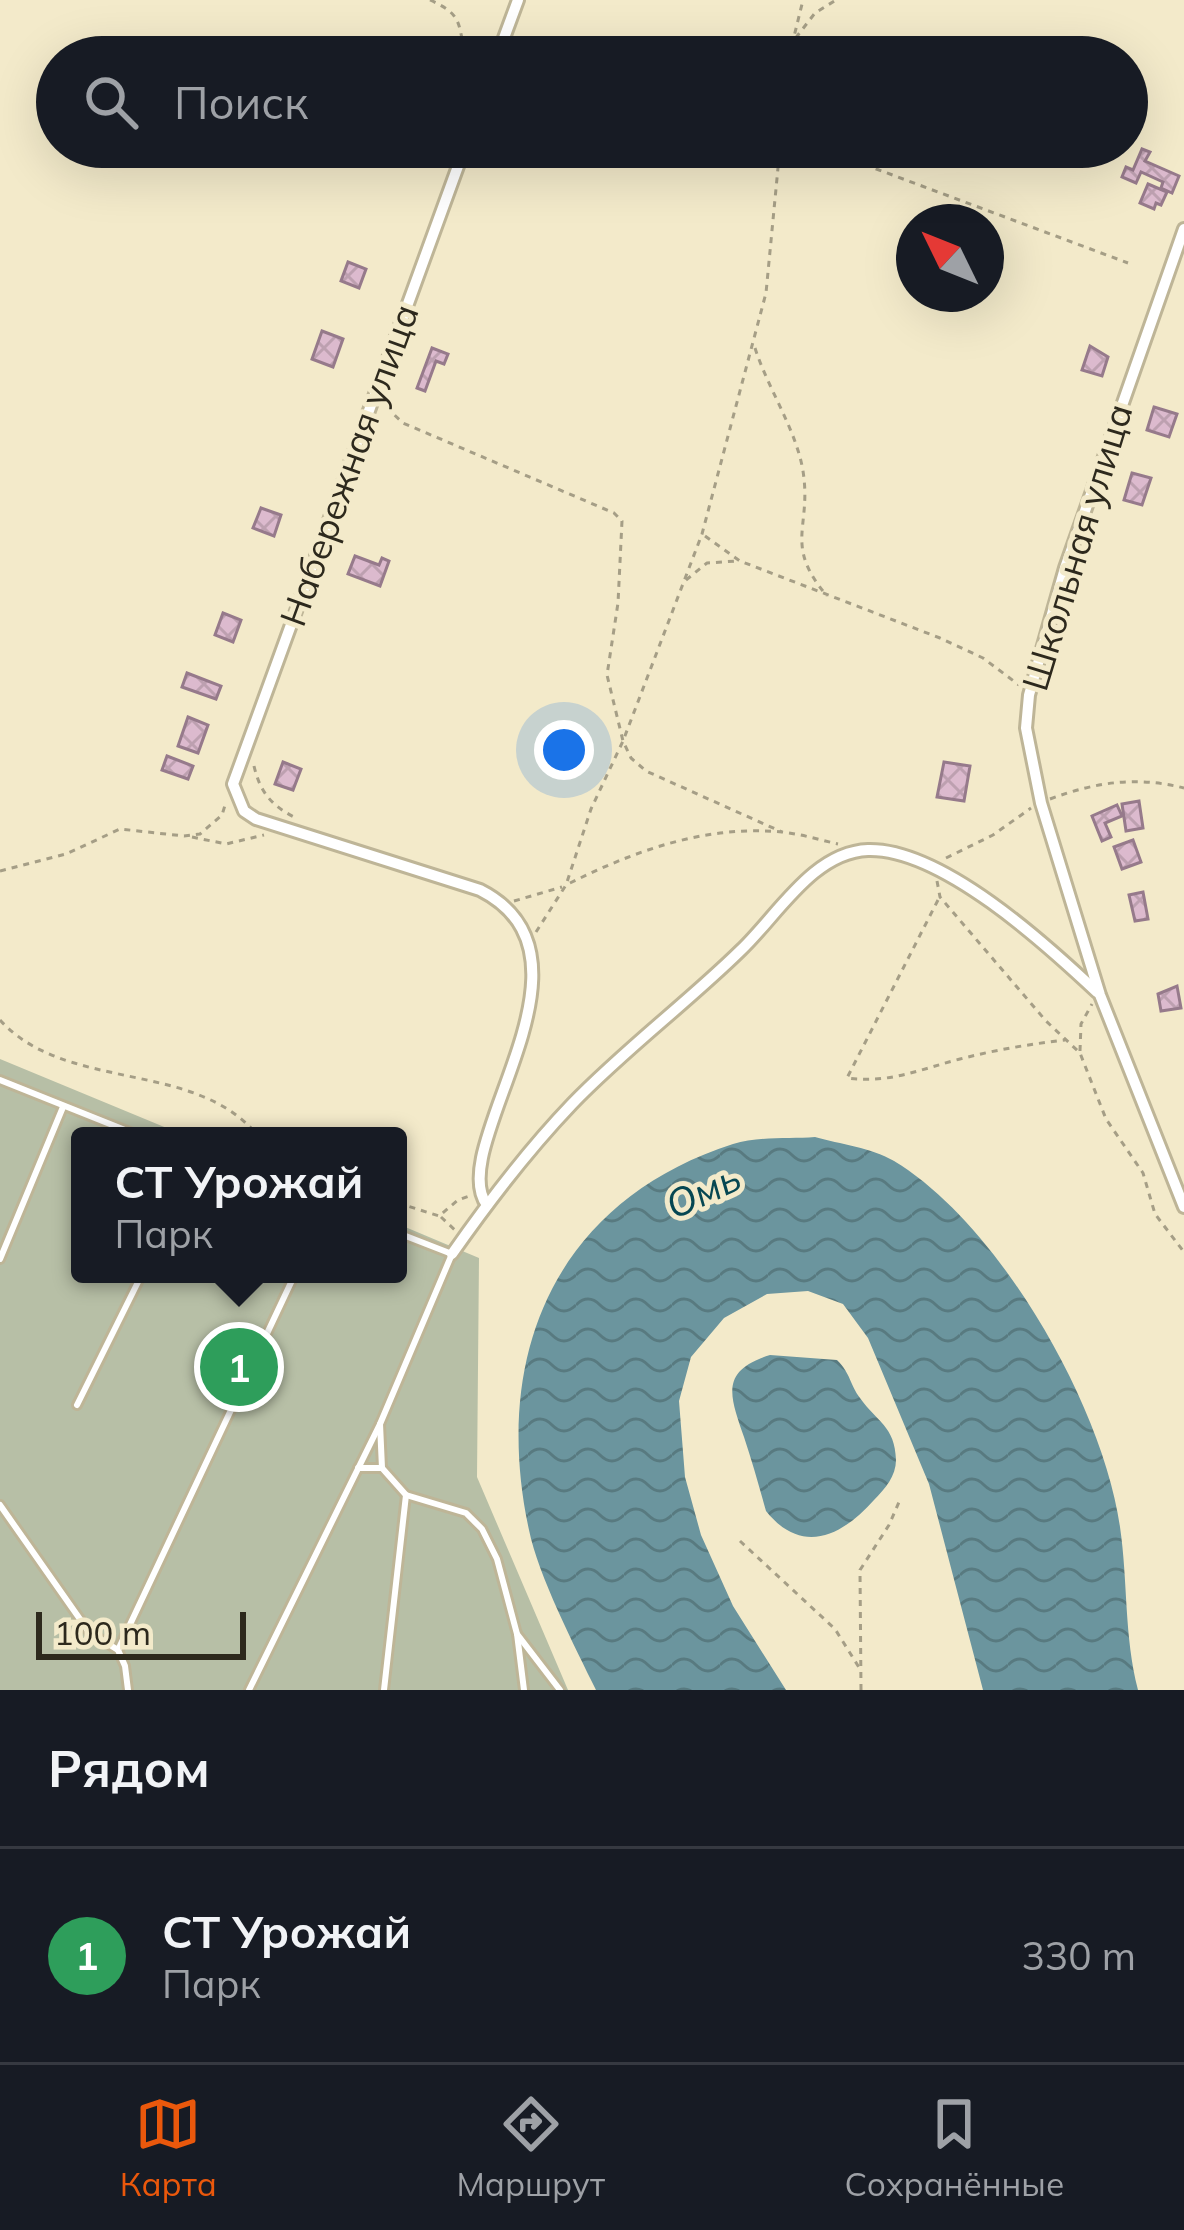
<!DOCTYPE html>
<html lang="ru">
<meta charset="utf-8">
<style>
body{margin:0;font-family:Mulish,sans-serif;background:#242831;color:#f1f3f6}
.compass{position:absolute;left:896px;top:204px;width:108px;height:108px;border-radius:50%;background:#171b24;box-shadow:0 12px 48px #0002;rotate:313deg}
.scale{position:absolute;left:36px;bottom:30px;width:210px;box-sizing:border-box;padding-left:12px;border:6px solid #2d291d;border-top:0;font-size:33px;line-height:42px;white-space:nowrap;color:#2d291d;-webkit-text-stroke:9px #f3eaca;paint-order:stroke}
.you{position:absolute;left:564px;top:750px;width:42px;height:42px;margin:-30px;border:9px solid #fff;border-radius:50%;background:#1a73e8;box-shadow:0 0 0 18px #1a73e833}
.badge{display:grid;place-items:center;width:78px;height:78px;border-radius:50%;background:#ea580c;color:#fff;font-size:39px;font-weight:700}
.pin{position:absolute;translate:-50% -50%;border:6px solid #fff;box-shadow:0 3px 12px #0006}
.popup{position:absolute;left:71px;top:1127px;width:336px;height:156px;box-sizing:border-box;display:grid;place-content:center;border-radius:12px;background:#171b24;filter:drop-shadow(0 3px 9px #0005);font-size:39px;white-space:nowrap;color:#9ea1a6}
.popup b{font-size:45px;color:#f1f3f6}
.popup::after{content:'';position:absolute;left:50%;top:100%;margin-left:-24px;border:24px solid transparent;border-top-color:#171b24}
.list{margin:0;padding:0;list-style:none}
h2{display:flex;justify-content:space-between;align-items:center;height:156px;margin:0;padding:0 48px;font-size:51px}
h2 small{font-size:39px;font-weight:400;color:#9ea1a6}
.list li{display:grid;grid-template-columns:78px 1fr auto;gap:36px;align-items:center;box-sizing:border-box;height:216px;padding:0 48px;border-top:3px solid #363941}
.list b{display:block;font-size:45px;white-space:nowrap}
.list p{margin:0;font-size:39px;white-space:nowrap;color:#9ea1a6}
.list em{font-size:39px;font-style:normal;color:#9ea1a6}
.icon{flex:none;width:66px;height:66px;fill:none;stroke:currentColor;stroke-width:2;stroke-linecap:round;stroke-linejoin:round}
.map{position:relative;flex:none;width:1184px;height:1690px;overflow:hidden}
.search{position:absolute;background:#171b24;box-shadow:0 12px 48px #0002;left:36px;right:36px;top:36px;height:132px;display:flex;align-items:center;gap:30px;box-sizing:border-box;padding:0 42px;border-radius:66px;color:#9ea1a6;font-size:45px}
.sheet{height:372px;background:#171b24}
nav{display:flex;justify-content:space-around;align-items:center;box-sizing:border-box;height:168px;border-top:3px solid #363941;background:#171b24;font-size:33px;color:#9ea1a6}
nav a{display:grid;justify-items:center;gap:6px}
nav .on{color:#ea580c}
.map>svg:first-child{display:block}
.green{fill:#b7bfa6}
.water{fill:url(#water-waves)}
.building{fill:url(#building-cross-hatch);stroke:#967a8b;stroke-width:3}
.lines{fill:none;stroke-linecap:round;stroke-linejoin:round}
.service-casing{stroke:#beb597;stroke-width:12}
.minor-casing{stroke:#beb597;stroke-width:16}
.path{stroke:#a59e86;stroke-width:3;stroke-dasharray:6 6;stroke-linecap:butt}
.service{stroke:#fff;stroke-width:6}
.minor{stroke:#fff;stroke-width:10}
.labels{text-anchor:middle;stroke-width:10;stroke-linejoin:round;paint-order:stroke}
.street-label{font-size:36px;fill:#2d291d;stroke:#f3eaca}
.water-label{font-size:39px;font-style:italic;fill:#064752;stroke:#f3eaca}
</style>
<div class="map">
<svg width="1184" height="1690" viewBox="0 0 1184 1690">
<defs>
<pattern id="water-waves" width="16" height="10" patternUnits="userSpaceOnUse" patternTransform="scale(3)"><rect width="16" height="10" fill="#6b959e"/><path d="M0 5q4-4 8 0t8 0" fill="none" stroke="#587a80"/></pattern>
<pattern id="building-cross-hatch" width="8" height="8" patternUnits="userSpaceOnUse" patternTransform="scale(3)"><rect width="8" height="8" fill="#dcbace"/><path d="M0 0l8 8M0 8l8-8" fill="none" stroke="#bda0b0"/></pattern>
</defs>
<rect width="100%" height="100%" fill="#f3eaca"/>
<polygon class="green" points="0,1059 186,1136 80,1136 80,1274 398,1274 398,1224 479,1258 477,1477 568,1690 0,1690"/>
<g class="water">
<path d="M 815,1137 C 840,1144 872,1148 894,1161 C 999,1224 1103,1406 1120,1527 C 1128,1582 1124,1636 1138,1690 L 983,1690 L 929,1484 L 868,1338 L 843,1304 L 808,1291 L 767,1294 L 724,1318 L 691,1357 L 679,1401 L 685,1477 L 701,1535 L 733,1606 L 786,1690 L 596,1690 C 575,1647 538,1575 529,1530 C 491,1354 556,1201 733,1144 C 758,1136 790,1139 815,1137 Z"/>
<path d="M 770,1355 L 837,1360 C 851,1374 850,1385 860,1398 C 877,1422 895,1426 896,1460 C 896,1476 885,1489 874,1500 C 842,1536 802,1556 766,1511 C 759,1486 752,1461 744,1437 C 730,1396 719,1371 770,1355 Z"/>
</g>
<g class="building">
<polygon points="1142,149 1150,152 1145,161 1179,176 1172,193 1161,188 1163,182 1141,172 1136,183 1122,177 1126,167 1133,170"/>
<polygon points="1148,184 1167,192 1161,205 1156,203 1154,209 1140,203"/>
<polygon points="348,262 366,269 359,288 341,281"/>
<polygon points="322,331 343,339 333,367 312,359"/>
<polygon points="1090,346 1108,357 1102,376 1082,370"/>
<polygon points="432,348 448,354 444,364 436,361 425,391 417,388"/>
<polygon points="1154,407 1177,414 1169,437 1147,430"/>
<polygon points="1132,473 1151,478 1142,505 1124,500"/>
<polygon points="261,508 281,515 274,536 253,528"/>
<polygon points="355,556 379,565 382,558 389,561 380,586 348,574"/>
<polygon points="223,613 241,620 233,642 215,635"/>
<polygon points="187,673 221,686 216,699 182,687"/>
<polygon points="188,717 208,725 198,753 178,746"/>
<polygon points="167,756 193,766 188,779 162,770"/>
<polygon points="283,762 301,769 293,790 275,784"/>
<polygon points="944,762 970,766 964,801 937,797"/>
<polygon points="1139,801 1143,828 1126,831 1122,804"/>
<polygon points="1117,805 1122,816 1105,823 1111,837 1102,841 1092,816"/>
<polygon points="1133,840 1141,862 1122,869 1114,847"/>
<polygon points="1143,892 1148,919 1135,921 1129,895"/>
<polygon points="1177,986 1181,1008 1161,1011 1158,994"/>
</g>
<g class="lines">
<defs>
<g id="service">
<polyline points="0,1080 140,1136"/>
<polyline points="398,1233 452,1254 380,1424 382,1468 406,1495 466,1513 482,1529 497,1559 517,1634 560,1690"/>
<polyline points="0,1259 63,1107"/>
<polyline points="77,1405 142,1274"/>
<polyline points="358,1468 382,1468"/>
<polyline points="0,1505 89,1632 118,1650 125,1666 128,1690"/>
<polyline points="517,1634 524,1690"/>
<polyline points="118,1650 295,1274"/>
<polyline points="249,1690 380,1424"/>
<polyline points="384,1690 406,1495"/>
</g>
<g id="minor">
<polyline points="497,57 518,0"/>
<path d="M 465,147 L 233,784 L 244,811 L 256,819 L 480,890 C 614,958 443,1147 487,1205"/>
<polyline points="1184,229 1065,568 1029,695 1026,728 1041,803 1100,995 1184,1207"/>
<path d="M 452,1254 C 489,1201 528,1150 572,1104 C 625,1049 687,1003 741,950 C 777,916 813,852 868,850 C 941,848 1046,944 1097,992"/>
</g>
</defs>
<use href="#service" class="service-casing"/>
<use href="#minor" class="minor-casing"/>
<g class="path">
<path d="M 430,0 C 466,16 456,25 467,57"/>
<polyline points="514,57 556,57"/>
<polyline points="781,57 815,13 836,0"/>
<polyline points="789,57 803,0"/>
<polyline points="833,147 863,164 1128,263"/>
<path d="M 755,348 C 768,389 796,429 803,471 C 812,528 783,544 827,596"/>
<polyline points="386,407 403,423 614,513 622,521 618,603 607,675 623,741 631,758 646,771 782,832"/>
<polyline points="705,536 740,561 940,638 983,658 1019,685"/>
<polyline points="686,580 707,563 736,561"/>
<path d="M 254,766 C 260,792 271,805 294,817"/>
<path d="M 1050,799 C 1096,782 1136,776 1184,788"/>
<polyline points="192,837 226,844 264,835"/>
<polyline points="946,858 993,835 1031,808"/>
<polyline points="0,871 66,854 120,829 184,836 200,834 222,815 226,802"/>
<polyline points="937,881 940,897 1046,1021 1080,1053 1106,1119 1143,1173 1155,1214 1184,1252"/>
<path d="M 570,883 C 637,850 706,825 782,832 C 801,834 820,840 838,844"/>
<path d="M 938,900 L 847,1078 C 889,1084 921,1069 960,1059 C 995,1050 1030,1044 1065,1040"/>
<polyline points="514,901 562,887"/>
<polyline points="536,932 566,885 591,809 623,741 702,534 766,293 780,147"/>
<path d="M 0,1020 C 66,1093 196,1059 258,1136"/>
<polyline points="1080,1051 1081,1024 1092,1004"/>
<polyline points="398,1203 439,1216 458,1200 472,1195"/>
<polyline points="441,1217 456,1231"/>
<polyline points="740,1541 835,1629 860,1669"/>
<polyline points="861,1690 860,1570 889,1525 899,1502"/>
</g>
<use href="#service" class="service"/>
<use href="#minor" class="minor"/>
</g>
<g class="labels">
<g class="street-label">
<text transform="translate(349 465) rotate(-70)" y="13">Набережная улица</text>
<text transform="translate(1077 547) rotate(-73)" y="13">Школьная улица</text>
</g>
<g class="water-label">
<text transform="translate(703 1191) rotate(-25)" y="14">Омь</text>
</g>
</g>
</svg>
<svg class="compass" viewBox="-18 -18 36 36"><path d="M0-13l5 13h-10z" fill="#e53935"/><path d="M0 13l5-13h-10z" fill="#9ea1a6"/></svg>
<div class="scale">100 m</div>
<div class="you"></div>
<div class="pin badge" style="left:239px;top:1367px;background:#2e9e5b">1</div>
<div class="popup"><b>СТ Урожай</b>Парк</div>
<div class="search"><svg class="icon" aria-label="search" viewBox="0 0 24 24"><circle cx="10" cy="10" r="6"/><path d="M15 15l6 6"/></svg>Поиск</div>
</div>
<section class="sheet">
<h2>Рядом<small></small></h2>
<ul class="list">
<li><span class="badge" style="background:#2e9e5b">1</span><div><b>СТ Урожай</b><p>Парк</p></div><em>330 m</em></li>
</ul>
</section>
<nav>
<a class="on"><svg class="icon" aria-label="map" viewBox="0 0 24 24"><path d="M3 6l6-2 6 2 6-2v14l-6 2-6-2-6 2zM9 4v14M15 6v14"/></svg>Карта</a>
<a><svg class="icon" aria-label="directions" viewBox="0 0 24 24"><path d="M12 3l9 9-9 9-9-9zM9 14v-3h6M13 9l2 2-2 2"/></svg>Маршрут</a>
<a><svg class="icon" aria-label="saved" viewBox="0 0 24 24"><path d="M7 4h10v16l-5-4-5 4z"/></svg>Сохранённые</a>
</nav>
